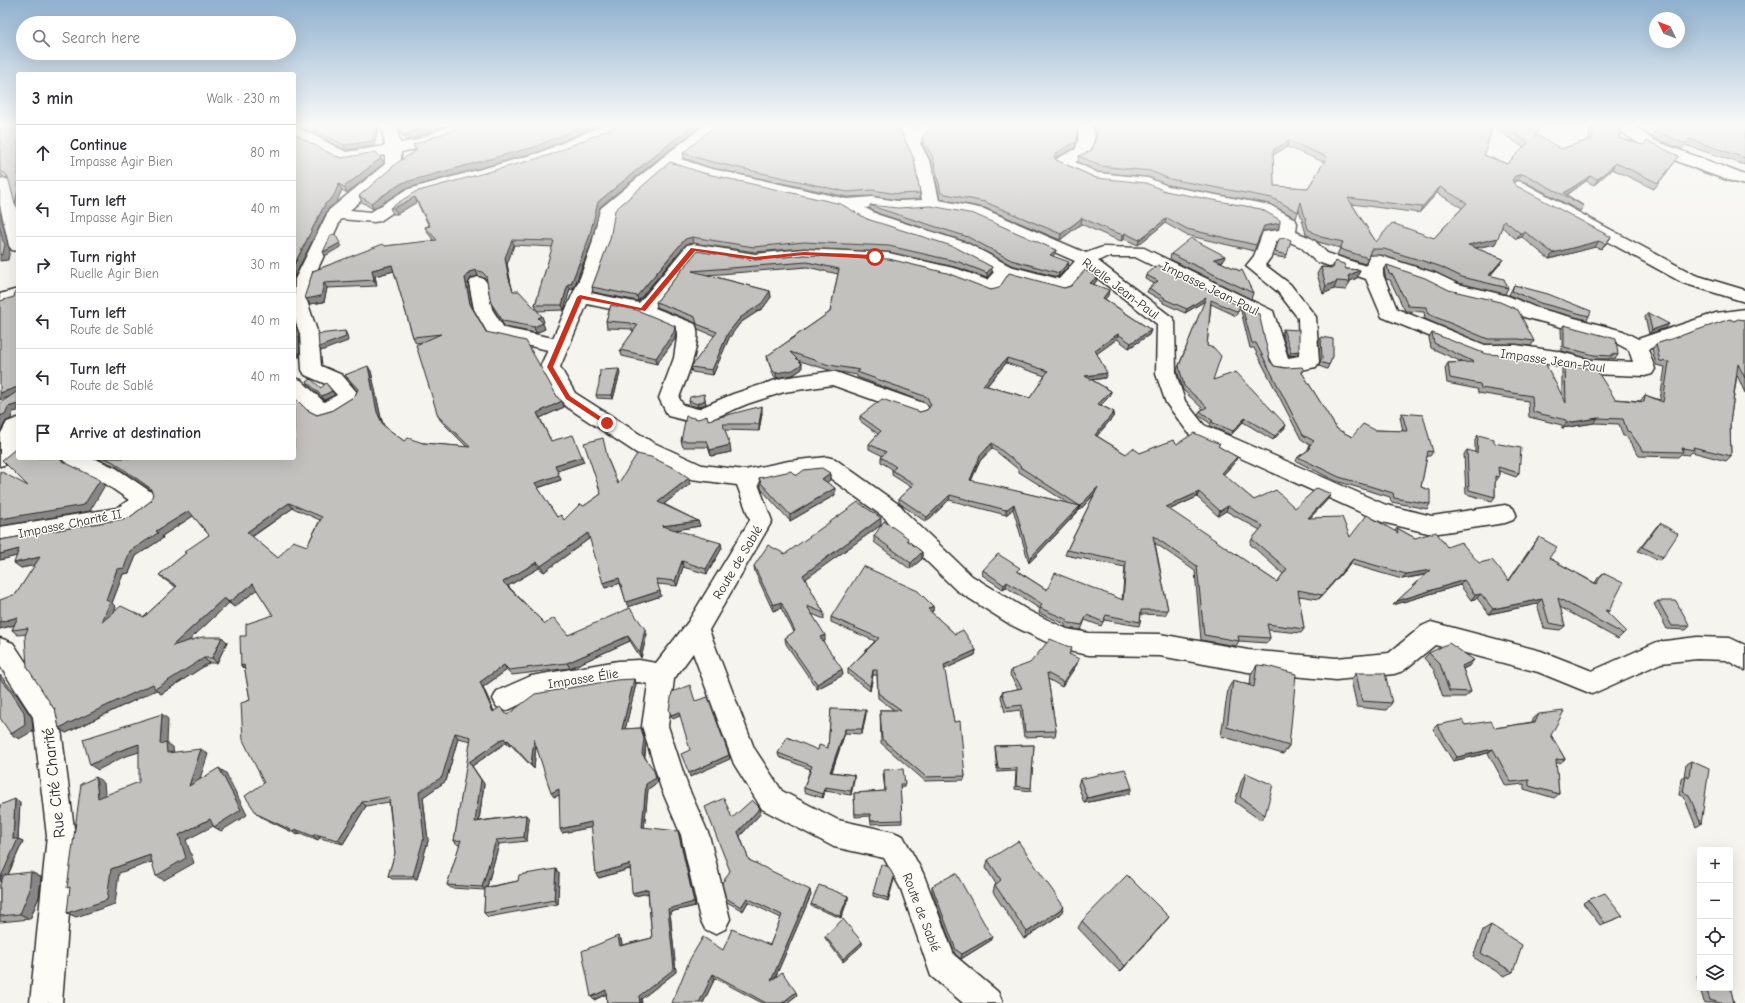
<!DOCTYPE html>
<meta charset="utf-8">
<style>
body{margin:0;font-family:"Comic Neue",sans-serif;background:#f7f7f7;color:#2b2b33}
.controls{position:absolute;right:12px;bottom:12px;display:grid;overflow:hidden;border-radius:4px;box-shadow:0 4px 16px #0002}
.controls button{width:36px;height:36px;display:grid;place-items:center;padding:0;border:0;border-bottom:1px solid #e1e1e2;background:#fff;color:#2b2b33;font:20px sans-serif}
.compass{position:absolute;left:1649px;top:12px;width:36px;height:36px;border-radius:50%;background:#fff;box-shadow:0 4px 16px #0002;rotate:313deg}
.stop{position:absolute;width:12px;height:12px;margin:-9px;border:3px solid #c8321e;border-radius:50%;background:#fff}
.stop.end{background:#c8321e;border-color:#fff;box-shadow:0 1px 4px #0008}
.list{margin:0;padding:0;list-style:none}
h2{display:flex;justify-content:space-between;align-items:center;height:52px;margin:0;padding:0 16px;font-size:17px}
h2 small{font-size:13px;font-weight:400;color:#7c7c81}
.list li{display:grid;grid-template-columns:26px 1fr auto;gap:12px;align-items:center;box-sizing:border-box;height:56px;padding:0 16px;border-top:1px solid #e1e1e2}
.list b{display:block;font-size:15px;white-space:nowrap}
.list p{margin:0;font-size:13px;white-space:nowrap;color:#7c7c81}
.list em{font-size:13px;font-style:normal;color:#7c7c81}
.icon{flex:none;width:22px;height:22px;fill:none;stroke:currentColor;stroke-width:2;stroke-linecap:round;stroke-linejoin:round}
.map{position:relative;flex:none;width:1745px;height:1003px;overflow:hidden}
.search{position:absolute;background:#fff;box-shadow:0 4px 16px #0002;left:16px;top:16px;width:280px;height:44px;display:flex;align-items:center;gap:10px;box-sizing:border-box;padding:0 14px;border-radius:22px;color:#7c7c81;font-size:15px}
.panel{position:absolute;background:#fff;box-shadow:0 4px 16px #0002;left:16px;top:72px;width:280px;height:388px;border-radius:4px}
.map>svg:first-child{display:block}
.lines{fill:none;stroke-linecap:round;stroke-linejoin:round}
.minor-casing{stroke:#2b2b2b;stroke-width:3}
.minor{fill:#fdfcf7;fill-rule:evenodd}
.wall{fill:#a7a6a3;stroke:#2b2b2b;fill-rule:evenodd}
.shaded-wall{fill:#888785;stroke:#2b2b2b}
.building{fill:#c2c1be;stroke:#2b2b2b;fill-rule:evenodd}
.route{fill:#c8321e}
.labels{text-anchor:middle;stroke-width:3;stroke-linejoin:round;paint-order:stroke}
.street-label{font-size:13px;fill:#2b2b2b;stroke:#fdfcf7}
.near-street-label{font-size:16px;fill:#2b2b2b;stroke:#fdfcf7}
</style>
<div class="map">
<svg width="1745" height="1003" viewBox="0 0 1745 1003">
<rect width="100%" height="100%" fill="#f5f4ef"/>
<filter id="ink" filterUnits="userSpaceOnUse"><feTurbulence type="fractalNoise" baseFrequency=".025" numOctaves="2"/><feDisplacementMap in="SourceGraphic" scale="8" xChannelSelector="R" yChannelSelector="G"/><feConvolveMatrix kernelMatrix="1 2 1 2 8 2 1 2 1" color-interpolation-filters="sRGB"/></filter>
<g filter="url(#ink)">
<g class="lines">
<defs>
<g id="minor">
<path d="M 294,125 L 346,152 L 385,146 L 381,125 L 396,125 L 400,143 L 413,141 L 452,125 L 473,125 L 471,128 L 422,148 L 401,152 L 401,165 L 399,168 L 350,210 L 371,212 L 405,190 L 539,153 L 604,125 L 625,125 L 623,128 L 551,159 L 417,196 L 380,221 L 374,222 L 341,219 L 313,279 L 307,301 L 318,334 L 321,366 L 342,375 L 360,396 C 356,403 350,406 343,410 C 315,427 315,418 294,397 L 294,378 L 301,380 L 324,402 L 337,395 L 328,385 L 305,375 L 302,370 L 300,334 L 294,317 L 295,279 L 329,210 L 385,164 L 385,155 L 344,162 L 338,160 L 294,136 Z"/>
<path d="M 705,125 L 722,125 L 681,159 L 708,168 L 847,199 L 872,197 L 898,201 L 922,200 L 915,164 L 896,125 L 911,125 L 914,131 L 918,125 L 934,125 L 920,143 L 931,164 L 939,200 L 984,209 L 1086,253 L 1103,247 L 1144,248 L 1273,311 L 1288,358 L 1299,356 L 1298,318 L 1278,292 L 1246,266 L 1254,256 L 1263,232 L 1279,230 L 1280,225 L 1259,213 L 1164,195 L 1145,187 L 1095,182 L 1056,165 L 1054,162 L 1056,159 L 1076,149 L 1079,136 L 1078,125 L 1093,125 L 1095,136 L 1089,155 L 1075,162 L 1098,173 L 1148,178 L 1168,186 L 1270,205 L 1295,219 L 1297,223 L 1296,232 L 1313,239 L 1327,253 L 1366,266 L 1369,256 L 1375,255 L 1381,256 L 1435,273 L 1458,284 L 1508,296 L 1537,308 L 1623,331 L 1638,339 L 1716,313 L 1745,309 L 1745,321 L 1725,323 L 1648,349 L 1655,369 L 1652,374 L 1645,376 L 1591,374 L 1556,365 L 1516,359 L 1483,358 L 1382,317 L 1366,279 L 1315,261 L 1301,247 L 1285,240 L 1276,241 L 1271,257 L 1265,265 L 1290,284 L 1316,317 L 1319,362 L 1316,367 C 1303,370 1286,373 1273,370 L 1270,365 L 1258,318 L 1135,257 L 1106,257 L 1098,261 L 1173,318 L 1175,322 L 1176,374 L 1185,401 L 1204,425 L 1386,505 L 1432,516 L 1505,505 L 1513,508 L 1516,514 L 1513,520 L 1505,523 L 1432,534 L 1382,522 L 1190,435 L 1166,403 L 1156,374 L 1157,324 L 1087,270 L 1069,290 L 1063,292 L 1008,277 L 997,292 L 991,294 L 947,277 L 889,263 L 804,259 L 755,264 L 697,255 L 655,308 L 695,324 C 704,338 685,382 679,398 L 683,405 L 698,409 L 733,394 L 782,378 L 833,371 L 926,404 L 929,409 L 926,414 L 919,416 L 832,385 L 784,392 L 747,404 L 700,424 L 668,416 L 659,398 L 674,358 L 678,331 L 639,315 L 587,304 L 560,367 L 575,393 L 652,442 L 702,465 L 745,470 L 789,461 L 827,457 L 835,459 L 901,506 L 905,512 L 972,576 L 1029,611 L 1067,629 L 1089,633 L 1160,634 L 1248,650 L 1336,658 L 1389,653 L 1422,626 L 1431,622 L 1541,651 L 1592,671 L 1657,642 L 1697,637 L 1730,638 L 1745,645 L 1745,670 L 1726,660 L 1697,659 L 1661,663 L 1592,694 L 1538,672 L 1435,645 L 1403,671 L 1394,674 L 1336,680 L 1248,672 L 1160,656 L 1089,655 L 1063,650 L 1011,625 L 956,590 L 889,524 L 885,518 L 823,473 L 789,477 L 758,484 L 772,521 L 709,630 L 754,748 L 782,791 L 838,820 L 893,832 L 903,836 L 923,873 L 954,955 L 998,992 L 1003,1003 L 963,1003 L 931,976 L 901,889 L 884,858 L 834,847 L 762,809 L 734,764 L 693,653 L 674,679 L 668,726 L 688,787 L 709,835 L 730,919 L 725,929 L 715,934 L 705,929 L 700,919 L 681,835 L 661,788 L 642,726 L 648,684 L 639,682 L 618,683 L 534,698 L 506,711 L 497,707 L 493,699 L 497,691 L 531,676 L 618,661 L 639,660 L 656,663 L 688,622 L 750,520 L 737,485 L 691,479 L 638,454 L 561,403 L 540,367 L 548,350 L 490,337 L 474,309 L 469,283 L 472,279 L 478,277 L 484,279 L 487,283 L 492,309 L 504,328 L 553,338 L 580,278 L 592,244 L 599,212 L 601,208 L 663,157 ZM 671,166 L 704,177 L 842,208 L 867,223 L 955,251 L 994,272 L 987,280 L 958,269 L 889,253 L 804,249 L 755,254 L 693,244 L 687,245 L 639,303 L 591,293 L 610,244 L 615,214 ZM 872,207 L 898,211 L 931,209 L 974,217 L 1075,261 L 1059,279 L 1010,266 L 967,243 L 879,215 L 865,208 ZM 1383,268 L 1423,281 L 1447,293 L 1497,305 L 1524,317 L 1610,340 L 1629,350 L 1633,362 L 1591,360 L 1556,351 L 1516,345 L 1485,345 L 1397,309 L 1383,275 Z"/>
<path d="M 1615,125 L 1633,125 L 1653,140 L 1745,175 L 1745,185 C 1718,178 1629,146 1615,125 Z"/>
<polygon points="3,178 9,180 11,183 18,211 18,251 12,250 9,246 0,205 0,179"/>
<polygon points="1518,181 1524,183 1695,275 1745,290 1745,302 1683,283 1512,189 1510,186 1512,183"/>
<polygon points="18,289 18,301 0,306 0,294"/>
<polygon points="18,418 18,441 7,464 0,466 0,435 7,422"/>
<path d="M 62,458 L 93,458 L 116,468 L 154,494 L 157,500 C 151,511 134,521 122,525 L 0,545 L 0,527 L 117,508 L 129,500 L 100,480 L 66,464 Z"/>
<polygon points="0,638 13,643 55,706 59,714 75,836 62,1003 30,1003 47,836 33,717 0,666"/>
</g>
</defs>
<use href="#minor" class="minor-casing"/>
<use href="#minor" class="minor"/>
</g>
<g class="wall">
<polygon points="0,125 8,178 3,177 0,178"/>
<polygon points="296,125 379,125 374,146 346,150"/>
<polygon points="397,125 447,125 406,141 399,133"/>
<polygon points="466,125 599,125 538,152 405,189 373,209 362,202 359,196 416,151 413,145"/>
<path d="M 619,125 L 703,125 L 662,156 L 600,207 L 591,244 L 573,290 L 570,289 L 564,310 L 537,311 L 544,322 L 542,323 L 545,329 L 536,333 L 505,327 L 493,308 L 491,303 L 487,280 L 484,278 L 478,276 L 471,278 L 468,283 L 472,307 L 486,332 L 558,398 L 564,407 L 540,418 L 551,441 L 584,462 L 557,471 L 561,480 L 538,488 L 557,517 L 564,520 L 601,494 L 609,462 L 618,484 L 690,484 L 664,504 L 698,521 L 700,526 L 675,530 L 722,548 L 707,574 L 683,567 L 677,586 L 657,584 L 661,596 L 628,607 L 620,583 L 605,588 L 590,538 L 544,572 L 539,568 L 508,586 L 545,624 L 568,635 L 647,634 L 641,658 L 630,641 L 570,668 L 512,675 L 507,670 L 483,687 L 494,711 L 507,715 L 634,679 L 636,684 L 625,729 L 641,728 L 646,743 L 645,757 L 655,775 L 658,782 L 648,789 L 644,828 L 679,835 L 695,906 L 670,912 L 676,972 L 641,999 L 642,1003 L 607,1003 L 606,994 L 594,1000 L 591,997 L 618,936 L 621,939 L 622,945 L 652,938 L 648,893 L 634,896 L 630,869 L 599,878 L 596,874 L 592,827 L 562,833 L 559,795 L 554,797 L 536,746 L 534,769 L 511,745 L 509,746 L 507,742 L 472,766 L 484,784 L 479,821 L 526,815 L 529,819 L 527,841 L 499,844 L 487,887 L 559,873 L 558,904 L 488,917 L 484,913 L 485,890 L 451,888 L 447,885 L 460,844 L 458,845 L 454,841 L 471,741 L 458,738 L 446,781 L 423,797 L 428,841 L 417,879 L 392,879 L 388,876 L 395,853 L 389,802 L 366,806 L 343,844 L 320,838 L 318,840 L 300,833 L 298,835 L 263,818 L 257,814 L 264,783 L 245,670 L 241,666 L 246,636 L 273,615 L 257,590 L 234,607 L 229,603 L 188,641 L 227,642 L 217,663 L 209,663 L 161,694 L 156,690 L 66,733 L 59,728 L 56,711 L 54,709 L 26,634 L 18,635 L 12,630 L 14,625 L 0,629 L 16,594 L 35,565 L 21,568 L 16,556 L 0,560 L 0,540 L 129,518 L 152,500 L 153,494 L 152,491 L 117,467 L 97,458 L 294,458 L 307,410 L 317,415 L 331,411 L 355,396 L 357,391 L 349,380 L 345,375 L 371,371 L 381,418 L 384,426 L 404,441 L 467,447 L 441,421 L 438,416 L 422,342 L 416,343 L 413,337 L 394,271 L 375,276 L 377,286 L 327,288 L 324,302 L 310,304 L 306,299 L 313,271 L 385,246 L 434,241 L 428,233 L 425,227 L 429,226 L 417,202 L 397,214 L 393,214 L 390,208 L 550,155 ZM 514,245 L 553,247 L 535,305 L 537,310 L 513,291 L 511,284 L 507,264 ZM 293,508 L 320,520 L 307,546 L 278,558 L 252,537 ZM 193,516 L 209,535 L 159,575 L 165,580 L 176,587 L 144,617 L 114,612 L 116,607 L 112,603 L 123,574 L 129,573 L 136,556 L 163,538 L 162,536 Z"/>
<path d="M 1094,125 L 1540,125 L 1535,137 L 1561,149 L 1589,140 L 1590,125 L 1620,125 L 1619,138 L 1674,163 L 1654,189 L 1612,169 L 1594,185 L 1586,181 L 1567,195 L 1584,206 L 1580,211 L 1525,182 L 1518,180 L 1513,181 L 1515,185 L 1607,243 L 1601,249 L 1595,247 L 1549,259 L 1522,237 L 1516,239 L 1502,227 L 1495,244 L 1476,248 L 1503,259 L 1499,265 L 1490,275 L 1508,288 L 1505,294 L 1458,283 L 1435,272 L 1381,255 L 1369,255 L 1365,264 L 1337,255 L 1340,248 L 1318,242 L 1306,234 L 1299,209 L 1296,218 L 1270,204 L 1168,185 L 1148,177 L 1098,172 L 1078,162 L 1079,156 L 1092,150 L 1096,135 ZM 1492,126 L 1524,148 L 1507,164 L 1484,155 ZM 1287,147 L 1324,162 L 1308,188 L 1274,186 L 1273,155 ZM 1437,193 L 1462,208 L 1434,238 L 1376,242 L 1352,204 L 1419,213 Z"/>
<polygon points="1745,125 1745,165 1685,145 1682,149 1651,137 1655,131"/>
<polygon points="922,138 1075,148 1055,159 1056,160 1096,178 1165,191 1278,229 1262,231 1254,251 1186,235 1165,223 1138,245 1124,239 1121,241 1108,236 1081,224 1060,240 985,208 940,199 932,164 922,143"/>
<polygon points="683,153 920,193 920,199 898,200 872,196 847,197 708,167 684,158"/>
<polygon points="335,156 342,158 381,158 384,163 347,193 342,190 336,203 328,209 294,278 294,214 295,214"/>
<polygon points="703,173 867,219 992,272 987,278 959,268 889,252 804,248 755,252 693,243 686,244 638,301 593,292 592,287"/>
<polygon points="870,205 1056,250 1055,254 1053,256 1068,267 1058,277 1011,265 967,242 880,214 870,209"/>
<polygon points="1277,242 1287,255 1285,258 1273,256"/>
<path d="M 697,251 L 754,260 L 804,255 L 991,290 L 1064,288 L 1097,277 L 1096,282 L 1094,284 L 1108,296 L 1105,299 L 1151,330 L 1149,335 L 1129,348 L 1117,339 L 1096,354 L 1105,378 L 1092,380 L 1111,391 L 1110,396 L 1101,405 L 1114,412 L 1113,417 L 1097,436 L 1126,454 L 1140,453 L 1177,444 L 1219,447 L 1237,457 L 1235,462 L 1223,475 L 1254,500 L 1295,508 L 1328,499 L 1310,518 L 1350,537 L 1395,531 L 1397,528 L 1415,538 L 1447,547 L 1509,580 L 1535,542 L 1539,537 L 1549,558 L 1595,583 L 1598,578 L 1603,573 L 1609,611 L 1607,612 L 1623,634 L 1618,639 L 1560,607 L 1565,626 L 1560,630 L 1544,628 L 1537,604 L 1489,614 L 1477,598 L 1471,600 L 1460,585 L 1393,605 L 1425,575 L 1402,579 L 1350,564 L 1319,599 L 1299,596 L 1304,629 L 1301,633 L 1268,630 L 1270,638 L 1267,643 L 1239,641 L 1236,646 L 1201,640 L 1195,571 L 1155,543 L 1168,610 L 1165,615 L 1141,614 L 1140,622 L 1139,626 L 1104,620 L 1101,626 L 1085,620 L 1081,630 L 1067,628 L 1065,626 L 1065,624 L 1039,613 L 1040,609 L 1006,587 L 1003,589 L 982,575 L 983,570 L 1019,572 L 1047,590 L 1122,600 L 1125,567 L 1065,555 L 1067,550 L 1094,495 L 1029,563 L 1013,509 L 1006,515 L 949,500 L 926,522 L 899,503 L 899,498 L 911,487 L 892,475 L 892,469 L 881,462 L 881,457 L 883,456 L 869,449 L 869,444 L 878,434 L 860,421 L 860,416 L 920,412 L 927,410 L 929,407 L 926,403 L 857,377 L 857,375 L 829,370 L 797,360 L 802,369 L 793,375 L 776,378 L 774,377 L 768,361 L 767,356 L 830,312 L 838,274 L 807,267 L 708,275 L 770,291 L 771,297 L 763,308 L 740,323 L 729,338 L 713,375 L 692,372 L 691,367 L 715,336 L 698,329 L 696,323 L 657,307 L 656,302 ZM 1006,363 L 1045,376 L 1030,398 L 987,386 ZM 992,448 L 1019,470 L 1019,472 L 1068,503 L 971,481 L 980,461 ZM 1197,497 L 1218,516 L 1226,511 L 1260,530 L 1252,539 L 1250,544 L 1283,574 L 1277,582 L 1169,510 Z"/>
<polygon points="1171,254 1225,256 1223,261 1220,262 1240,271 1253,293 1251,299 1170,259"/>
<polygon points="1335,261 1346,269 1360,270 1357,278 1350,281 1350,282 1346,290 1334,289 1323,294 1317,274 1321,267 1332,268"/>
<polygon points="1387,265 1534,341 1531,346 1516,344 1485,344 1425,319 1424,312 1405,311 1390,280 1386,279 1384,270"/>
<polygon points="1146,275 1240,306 1236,316 1211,304 1207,346 1213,380 1286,425 1284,429 1273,440 1243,422 1231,435 1210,426 1211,424 1198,415 1200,411 1203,409 1183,390 1177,370 1205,301 1185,313 1163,303 1163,301 1147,292 1149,288 1155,284 1145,279"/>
<polygon points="1514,285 1589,316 1587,320 1537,307 1509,295"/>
<polygon points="611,305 676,332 675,339 657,364 622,356 620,350 634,331 632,331 632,329 607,328 606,321"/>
<polygon points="1242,307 1274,366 1304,371 1302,373 1337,429 1352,437 1375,430 1403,431 1400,417 1402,413 1433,452 1430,456 1427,456 1421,487 1430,504 1427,509 1391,502 1390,497 1336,481 1296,461 1298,457 1307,451 1310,445 1301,439 1254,348 1250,348 1241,311"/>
<polygon points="1648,313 1666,328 1649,334 1645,317"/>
<polygon points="1745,320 1745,393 1737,375 1730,423 1731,456 1726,461 1692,452 1689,455 1681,454 1678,457 1639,456 1626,436 1623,436 1619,424 1594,423 1562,428 1562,425 1529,417 1528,401 1478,393 1477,389 1447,383 1445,368 1448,363 1462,362 1431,348 1429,338 1432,333 1562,395 1562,368 1565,363 1615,399 1641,401 1641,400 1645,395 1660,400 1665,367 1656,365 1652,349 1656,344 1734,321"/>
<polygon points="294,321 299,334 300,357 294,357"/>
<polygon points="1564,325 1618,355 1615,359 1610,358 1609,359 1591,359 1562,351 1561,329"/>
<polygon points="1283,329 1299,351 1297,355 1289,356 1282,333"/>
<polygon points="1321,337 1333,356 1327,369 1319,366 1320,362 1319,341"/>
<polygon points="620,373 613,399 597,398 596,395"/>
<polygon points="307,382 321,388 332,391 335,395 324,400 309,386"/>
<polygon points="704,394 706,404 698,407 690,405 689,401"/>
<polygon points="762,413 759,431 725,430 731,452 711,456 708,447 683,447 681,441 698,419 708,420"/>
<polygon points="1478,435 1494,443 1519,473 1516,477 1499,471 1499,477 1496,481 1495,481 1495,497 1492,501 1466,494 1464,454 1467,450 1475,453 1475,439"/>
<polygon points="830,473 830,480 827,482 835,495 790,521 762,490 760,485 759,478"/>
<polygon points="1660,523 1663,557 1659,560 1638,551 1656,527"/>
<polygon points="881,525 805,579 824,613 824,619 812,614 825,641 823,642 843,675 817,689 786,644 785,638 794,632 781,608 773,611 755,572 754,566 785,554"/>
<polygon points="874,536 908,541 922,552 922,559 910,569 874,542"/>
<polygon points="1658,601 1690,626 1686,630 1667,629 1654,604"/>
<polygon points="933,606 933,611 931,612 955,634 976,650 975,655 944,669 954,722 965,776 964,780 925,781 881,743 880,710 894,710 878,698 877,675 873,675 870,691 848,674 848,669 875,641 831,622 831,617"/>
<polygon points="1429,653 1469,666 1463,669 1471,692 1465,697 1443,697 1434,670 1424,658"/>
<polygon points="1070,654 1077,664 1062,687 1048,679 1056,731 1055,736 1024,737 1020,710 1005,712 1001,697 1002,692 1018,689 1010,675 1011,670"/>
<polygon points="1257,665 1289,746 1283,754 1221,736 1228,689 1233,680 1250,685 1251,674"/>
<polygon points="1356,673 1392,703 1386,710 1357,707 1351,680"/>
<polygon points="831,709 866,714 862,734 845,733 832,772 854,775 854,779 851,795 825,791 823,798 804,792 804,788 810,769 779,757 778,753 818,750 828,748"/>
<polygon points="1539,714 1551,735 1565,759 1560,763 1556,763 1559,794 1554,798 1524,789 1524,784 1506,786 1488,753 1453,761 1433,729 1437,725 1465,725 1495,728 1532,722 1534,718"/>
<polygon points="1034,745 1031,788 1031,791 1015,789 1016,771 997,772 995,749 995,746"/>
<polygon points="1691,761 1701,824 1696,827 1684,797 1679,795 1681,779 1684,777 1686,764"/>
<polygon points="883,773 905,784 904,786 900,787 902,823 871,824 870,816 855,817 854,793 885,791"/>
<polygon points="1246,773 1265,815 1260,820 1235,802 1242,779"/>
<polygon points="1080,779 1129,794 1084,803 1078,785"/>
<polygon points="20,802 18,839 23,841 8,875 41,877 39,897 30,919 0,922 0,884 1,882 0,882 0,805"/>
<polygon points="761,813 740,836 749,860 811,895 775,978 797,995 787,1003 762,1003 715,978 703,1003 723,950 770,945 781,918 748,902 743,911 727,902 726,898 730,871 732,818"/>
<polygon points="988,860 1061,914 1024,939 993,892 995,885 996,884 986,868"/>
<polygon points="894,877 894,879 888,901 873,896 873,893"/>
<polygon points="932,886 990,941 961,959 955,954 932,891"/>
<polygon points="848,896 848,899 841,918 811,906 811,904"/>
<polygon points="1588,900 1618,918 1600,925 1583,903"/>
<polygon points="1082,921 1164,923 1120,972 1078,928"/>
<polygon points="1491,925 1513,972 1504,976 1473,957 1483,930"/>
<polygon points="825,936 862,942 862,945 843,962 825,938"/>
<polygon points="1700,975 1700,987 1697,976"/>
<polygon points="1700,988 1730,988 1734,1003 1707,1003 1704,1002"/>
</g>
<g class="shaded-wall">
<polygon points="376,125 379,125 374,146 346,150 344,145"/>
<polygon points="430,125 447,125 406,141 404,135"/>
<polygon points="585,125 599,125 538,152 405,189 373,209 371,203 402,183"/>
<polygon points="694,125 703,125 662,156 600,207 591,244 573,290 571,284 598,202 661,150"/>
<polygon points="1078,130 1075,148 1055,158 1053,163 1054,157 1056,153"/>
<polygon points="1289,141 1287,147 1271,156 1273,150"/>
<polygon points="381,158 384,163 347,193 344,187"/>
<polygon points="1616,163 1612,169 1594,185 1598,179"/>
<polygon points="0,172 3,177 0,178"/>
<polygon points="1522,174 1518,180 1512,182 1512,180 1515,176"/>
<polygon points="1590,176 1586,181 1565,196 1564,193"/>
<polygon points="339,184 342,190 336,203 328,209 294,278 294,265 325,204"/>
<polygon points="1440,187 1437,193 1419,213 1422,207"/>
<polygon points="18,189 18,208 15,204"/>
<polygon points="415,197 417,202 397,214 394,208"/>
<polygon points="0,212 8,246 10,250 8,260 0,261 0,255 3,241 0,227"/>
<polygon points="1082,218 1081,224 1060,240 1061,234"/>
<polygon points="1167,218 1165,223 1138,245 1139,240"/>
<polygon points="1280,223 1278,229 1262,231 1264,226"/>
<polygon points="1525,232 1522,237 1516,239 1520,233"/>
<polygon points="1125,233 1124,239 1121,241 1123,235"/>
<polygon points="692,237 693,243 686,244 638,301 637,296 685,239"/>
<polygon points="1611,237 1607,243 1601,249 1605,244"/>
<polygon points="1498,238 1495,244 1465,250 1468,245"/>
<polygon points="512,240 514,245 507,264 511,285 509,279 505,258"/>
<polygon points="1599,241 1595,247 1549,259 1553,253"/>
<polygon points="340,243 342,246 325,256 323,252"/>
<polygon points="1056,250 1055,254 1050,259 1050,255"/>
<polygon points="1225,256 1223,261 1212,264 1214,259"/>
<polygon points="1503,259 1499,265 1486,281 1489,275"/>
<polygon points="1069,262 1068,267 1058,277 1059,273"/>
<polygon points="392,265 394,271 375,276 377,286 374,280 372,270"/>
<polygon points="992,267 992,272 987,278 987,273"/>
<polygon points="476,270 478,276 471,278 468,283 473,309 470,304 465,278 469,272"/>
<polygon points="1360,270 1357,278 1348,282 1348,276"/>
<polygon points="1097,277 1096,282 1089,288 1090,283"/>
<polygon points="1337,281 1334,289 1323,294 1326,286"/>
<polygon points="324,283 327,288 324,302 310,304 306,299"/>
<polygon points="568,284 570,289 564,310 562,305"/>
<polygon points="1109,290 1108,296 1101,303 1103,298"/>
<polygon points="770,291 771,297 763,308 740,323 729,338 713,375 712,370 728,333 740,318"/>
<polygon points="1206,297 1205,301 1185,313 1187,309"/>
<polygon points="542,316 544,322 540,324 538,318"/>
<polygon points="294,321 299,334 300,357 296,351"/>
<polygon points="543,323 545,329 536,333 534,327"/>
<polygon points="1669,324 1666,328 1649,334 1652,330"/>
<polygon points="675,326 676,332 675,339 657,364 656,358"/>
<polygon points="1151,330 1149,335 1129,348 1131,343"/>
<polygon points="345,331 347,335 348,341 321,351 319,347"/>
<polygon points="1118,334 1117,339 1094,356 1095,350"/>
<polygon points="1299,351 1297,355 1289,356 1291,352"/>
<polygon points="1007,358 1006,363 983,390 983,385"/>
<polygon points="802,364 802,369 793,375 776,378 776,373"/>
<polygon points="368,366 371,371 381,418 386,431 383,425 377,412"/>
<polygon points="619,369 620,373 613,399 612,395"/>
<polygon points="1107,373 1105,378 1084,381 1085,376"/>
<polygon points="18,387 18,394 0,400 0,393"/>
<polygon points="332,391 335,395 324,400 322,396"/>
<polygon points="1111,391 1110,396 1097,409 1098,404"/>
<polygon points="705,400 706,404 698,407 697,404"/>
<polygon points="562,401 564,407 540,418 537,413"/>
<polygon points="18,404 18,411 13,412 11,419 6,421 0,432 0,416 8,407"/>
<polygon points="762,406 762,413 759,431 759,424"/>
<polygon points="1114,412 1113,417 1093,440 1095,435"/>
<polygon points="1245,418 1243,422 1231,435 1233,431"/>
<polygon points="1598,418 1594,423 1562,428 1566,423"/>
<polygon points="1286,425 1284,429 1273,440 1275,436"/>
<polygon points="992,443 992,448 980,461 969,485 970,480 980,456"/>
<polygon points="730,445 731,452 711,456 710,450"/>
<polygon points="582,457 584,462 557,471 561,480 537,488 535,483 555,465"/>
<polygon points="1237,457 1235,462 1220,478 1222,473"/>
<polygon points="830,473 830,480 823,486 822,479"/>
<polygon points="689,478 690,484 660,507 658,502"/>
<polygon points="100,480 105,485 90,511 0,526 0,519"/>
<polygon points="1098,487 1096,492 1079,511 1080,506"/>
<polygon points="835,488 835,495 790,521 790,515"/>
<polygon points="1199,492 1197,497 1164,512 1166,507"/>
<polygon points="1331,494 1328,499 1305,523 1308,518"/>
<polygon points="950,495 949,500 926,522 927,517"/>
<polygon points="289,503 293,508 251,537 247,532"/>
<polygon points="1014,504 1013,509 1006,515 1006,510"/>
<polygon points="1080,506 1078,511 1029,563 1030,558"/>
<polygon points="1228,506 1226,511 1218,516 1220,511"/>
<polygon points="189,511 193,516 162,536 163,538 136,556 129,573 123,574 112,603 116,607 108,627 102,622 106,600 117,569 130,551 156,531"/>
<polygon points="881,518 881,525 803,581 803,575"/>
<polygon points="698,521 700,526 663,532 662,526"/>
<polygon points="588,533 590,538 544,572 541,566"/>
<polygon points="721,543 722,548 707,574 706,569"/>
<polygon points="19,549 25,554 0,560 0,554"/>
<polygon points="922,552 922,559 910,569 911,563"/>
<polygon points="40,557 46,563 21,568 14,563"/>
<polygon points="1353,559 1350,564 1319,599 1322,595"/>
<polygon points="682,561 683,567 677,586 675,581"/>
<polygon points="537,562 539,568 506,587 503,582"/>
<polygon points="1431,570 1427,574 1402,579 1406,574"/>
<polygon points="619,578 621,583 605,588 603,583"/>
<polygon points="1464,580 1460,585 1393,605 1397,601"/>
<polygon points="1007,582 1006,587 1003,589 1004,585"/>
<polygon points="253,584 258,589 234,607 229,602"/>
<polygon points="660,591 661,596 628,607 626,602"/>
<polygon points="1481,594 1477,598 1471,600 1475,595"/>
<polygon points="224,598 229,603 178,651 172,646"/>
<polygon points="1542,599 1537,604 1489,614 1493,609"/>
<polygon points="781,602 781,608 773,611 773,605"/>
<polygon points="933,606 933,611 927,615 928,609"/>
<polygon points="18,617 24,622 0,629 0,622"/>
<polygon points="645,629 647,634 641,658 640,653"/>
<polygon points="825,635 825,641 820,643 820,637"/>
<polygon points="628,636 630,641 570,668 567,663"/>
<polygon points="222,637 227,642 217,663 212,658"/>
<polygon points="976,650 975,655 943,670 944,665"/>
<polygon points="204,658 209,663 161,694 156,690 66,733 59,728"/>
<polygon points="1079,659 1077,664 1062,687 1063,682"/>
<polygon points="1474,660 1469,666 1456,672 1462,666"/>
<polygon points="244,665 246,671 241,666"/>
<polygon points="504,665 507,670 483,687 496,716 493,712 480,682"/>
<polygon points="842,669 843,675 817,689 817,684"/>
<polygon points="873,670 873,675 870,691 870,686"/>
<polygon points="0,675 17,695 32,718 33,731 19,739 11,734 0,679"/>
<polygon points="634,679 636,684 624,734 622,729"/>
<polygon points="866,710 866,714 862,734 862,729"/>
<polygon points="679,712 680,716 673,719 671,715"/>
<polygon points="162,714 168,719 167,743 173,747 174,758 167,753 160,744"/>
<polygon points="641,728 646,743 644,759 642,754"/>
<polygon points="845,729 845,733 830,776 830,772"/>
<polygon points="455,733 458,738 446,781 423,797 428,841 417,879 413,876 419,792"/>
<polygon points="504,738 507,742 472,766 484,784 478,826 475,822 469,762"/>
<polygon points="534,739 536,743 534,769 531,765"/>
<polygon points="508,740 511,745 509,746 506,741"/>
<polygon points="139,744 146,750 123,757 98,770 90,765 116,752"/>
<polygon points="201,749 208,754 196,791 189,786"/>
<polygon points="1493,749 1488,753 1453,761 1457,757"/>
<polygon points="729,755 730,759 690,777 689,773"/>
<polygon points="219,768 226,773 247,815 221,831 214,827"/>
<polygon points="654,770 658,782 648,789 644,831 642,827 646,784"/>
<polygon points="854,775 854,779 851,795 851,791"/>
<polygon points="96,777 104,783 106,803 98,798"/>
<polygon points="825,787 825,791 823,798 822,794"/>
<polygon points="1132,788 1129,794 1084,803 1087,798"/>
<polygon points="559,789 562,794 554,797 551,793"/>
<polygon points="15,799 20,802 18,839 23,841 5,881 0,879 13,839"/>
<polygon points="362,802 366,806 343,844 338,840"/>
<polygon points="760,808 761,813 739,837 738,832"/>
<polygon points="526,815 529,819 527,841 524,837"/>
<polygon points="210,819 217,824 186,840 194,863 164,880 156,876 179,835"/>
<polygon points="591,822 594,827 562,833 560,829"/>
<polygon points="295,829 300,833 298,835 293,831"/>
<polygon points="678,831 679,835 695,906 670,912 676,972 641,999 642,1003 640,1003 639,996 668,909"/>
<polygon points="315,834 320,838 318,840 313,836"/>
<polygon points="496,840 499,844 486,890 482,887"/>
<polygon points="150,855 158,860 119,873 115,904 76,917 67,913 111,869"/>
<polygon points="630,864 632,868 599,878 596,874"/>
<polygon points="556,869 559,873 558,904 554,900"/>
<polygon points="31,872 41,877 39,897 30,919 20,914"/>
<polygon points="894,877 894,879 888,901 888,898"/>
<polygon points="648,889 650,893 634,896 632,893"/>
<polygon points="810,890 811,895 772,985 771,981"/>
<polygon points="848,896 848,899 841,918 840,916"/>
<polygon points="747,898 748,902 743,911 741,907"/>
<polygon points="1064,907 1061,914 1024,939 1027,932"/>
<polygon points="1169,917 1164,923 1120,972 1125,966"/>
<polygon points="618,936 621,939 623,949 620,946"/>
<polygon points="992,937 990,941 961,959 962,954"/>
<polygon points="862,942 862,945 843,962 843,959"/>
<polygon points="713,974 715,978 703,1003 699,1003"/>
<polygon points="606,990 609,993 594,1000 591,997"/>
<polygon points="796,992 797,995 787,1003 782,1003"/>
</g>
<g class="building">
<polygon points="0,125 18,125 18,189 15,204 8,177 5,173 0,171"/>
<polygon points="304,125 376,125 372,141 344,145"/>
<polygon points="397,125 430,125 404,135 397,127"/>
<polygon points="466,125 585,125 537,146 402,183 371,203 359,196 398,162 417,150 413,145"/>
<path d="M 619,125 L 694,125 L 661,150 L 598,202 L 589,238 L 571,284 L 568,284 L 562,305 L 535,305 L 554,241 L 512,240 L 505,258 L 509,279 L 513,291 L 519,291 L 542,316 L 538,318 L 543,323 L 534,327 L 503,321 L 491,303 L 486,276 L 482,272 L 476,270 L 469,272 L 465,278 L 470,304 L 486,332 L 526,341 L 558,398 L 562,401 L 537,413 L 551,441 L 573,435 L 582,457 L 555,465 L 559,475 L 535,483 L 557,517 L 561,515 L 564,520 L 580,504 L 584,506 L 601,494 L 584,443 L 603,438 L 608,460 L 618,484 L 637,454 L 651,457 L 676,469 L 689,478 L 658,502 L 698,521 L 662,526 L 721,543 L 706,569 L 682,561 L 675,581 L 656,579 L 660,591 L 626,602 L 619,578 L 603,583 L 588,533 L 541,566 L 537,562 L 503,582 L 545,624 L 554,618 L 568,635 L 630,608 L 645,629 L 640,653 L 628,636 L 567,663 L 509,670 L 504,665 L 480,682 L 493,712 L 500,707 L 507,715 L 535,694 L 616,680 L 634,679 L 622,729 L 641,728 L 644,739 L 642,754 L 654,770 L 656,778 L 646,784 L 642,827 L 678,831 L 694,902 L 668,909 L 674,969 L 639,996 L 640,1003 L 607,1003 L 606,990 L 591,997 L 582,951 L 618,936 L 620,946 L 652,938 L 648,889 L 632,893 L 630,864 L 596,874 L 591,822 L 560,829 L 559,789 L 551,793 L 534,739 L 531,765 L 508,740 L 506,741 L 504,738 L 469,762 L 481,780 L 475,822 L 526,815 L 524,837 L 496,840 L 482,887 L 447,885 L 461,840 L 454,841 L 471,737 L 455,733 L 442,777 L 419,792 L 424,837 L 413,876 L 388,876 L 395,853 L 389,797 L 362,802 L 338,840 L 315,834 L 313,836 L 295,829 L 293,831 L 257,814 L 245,796 L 264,783 L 243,740 L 241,703 L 250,700 L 244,665 L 241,666 L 240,636 L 246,636 L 246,624 L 273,615 L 253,584 L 229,602 L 224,598 L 172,646 L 202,637 L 222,637 L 212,658 L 204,658 L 155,689 L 153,684 L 59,728 L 55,708 L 54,709 L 27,667 L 25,636 L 28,628 L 12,630 L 18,617 L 0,622 L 0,600 L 16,594 L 40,557 L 14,563 L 19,549 L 0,554 L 0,540 L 129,518 L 152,500 L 151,499 L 153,494 L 150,488 L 112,461 L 104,458 L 294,458 L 294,397 L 307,410 L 317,415 L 331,411 L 355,396 L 358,389 L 345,375 L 368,366 L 377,412 L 383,425 L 404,441 L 408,438 L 423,443 L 470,447 L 438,416 L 416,345 L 441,334 L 413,337 L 392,265 L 372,270 L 374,280 L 324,283 L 321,296 L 306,299 L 305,295 L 313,271 L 383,244 L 385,246 L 437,240 L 425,227 L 430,226 L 415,197 L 394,208 L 390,208 L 415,192 L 550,155 ZM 289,503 L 322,517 L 307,546 L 293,541 L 278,558 L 247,532 ZM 189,511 L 209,535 L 184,552 L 186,553 L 159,575 L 177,586 L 144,617 L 121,606 L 102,622 L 110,602 L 106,600 L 117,569 L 124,568 L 130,551 L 158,533 L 156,531 Z"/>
<polygon points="716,125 898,125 914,159 920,193 898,194 872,190 847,192 708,161 683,153"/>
<polygon points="932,125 1078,125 1078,130 1076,142 1056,153 1054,157 1056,160 1096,178 1146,183 1165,191 1261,209 1280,220 1280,223 1264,226 1256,245 1187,229 1167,218 1139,240 1125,233 1123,235 1109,230 1082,218 1061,234 985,202 941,193 933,158 922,138"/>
<path d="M 1096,125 L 1493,125 L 1484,155 L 1507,164 L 1528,143 L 1502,125 L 1540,125 L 1535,137 L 1537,135 L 1561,149 L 1592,139 L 1593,125 L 1620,125 L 1619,138 L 1644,145 L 1647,141 L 1679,156 L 1674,163 L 1658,183 L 1616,163 L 1598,179 L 1590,176 L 1564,193 L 1584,206 L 1528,176 L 1522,174 L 1515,176 L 1512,180 L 1515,185 L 1611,237 L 1605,244 L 1599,241 L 1553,253 L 1525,232 L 1520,233 L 1504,220 L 1498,238 L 1468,245 L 1503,259 L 1489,275 L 1504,279 L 1508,288 L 1462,277 L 1439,266 L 1384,249 L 1371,249 L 1368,258 L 1340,249 L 1343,242 L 1321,237 L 1308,229 L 1301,202 L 1298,212 L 1272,198 L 1170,179 L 1150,171 L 1100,166 L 1079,156 L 1092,150 L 1098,131 ZM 1289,141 L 1327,157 L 1308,188 L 1274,186 L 1273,150 ZM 1440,187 L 1467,203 L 1434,238 L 1392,223 L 1376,242 L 1348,198 L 1422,207 Z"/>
<polygon points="1660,125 1745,125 1745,158 1689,139 1686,144 1655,131"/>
<polygon points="294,134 335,156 342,158 376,152 381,158 344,187 339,184 333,197 325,204 294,265 294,214 295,214 294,211"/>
<polygon points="670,162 703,173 841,204 867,219 955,247 992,267 987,273 959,262 889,246 804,242 754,247 692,237 685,239 637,296 592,287 610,239 615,210"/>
<polygon points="870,205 898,208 931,206 974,214 1056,250 1050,255 1069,262 1059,273 1011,260 968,237 880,209"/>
<polygon points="0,227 3,241 5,244 3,254 0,255"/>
<polygon points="335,234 340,243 323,252 331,235"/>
<polygon points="1191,238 1225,256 1214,259 1240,271 1242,270 1253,293 1171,254"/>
<polygon points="1286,238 1291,240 1287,255 1275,252 1279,239"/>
<path d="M 697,251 L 754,260 L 804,255 L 889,259 L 947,273 L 991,290 L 999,288 L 1009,273 L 1064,288 L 1071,286 L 1085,270 L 1097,277 L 1090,283 L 1109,290 L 1103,298 L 1151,330 L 1131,343 L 1118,334 L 1095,350 L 1107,373 L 1085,376 L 1111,391 L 1098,404 L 1114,412 L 1095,435 L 1126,454 L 1133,448 L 1140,453 L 1173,440 L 1177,444 L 1194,433 L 1220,444 L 1218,446 L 1237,457 L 1222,473 L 1254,500 L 1276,490 L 1295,508 L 1317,488 L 1331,494 L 1308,518 L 1342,517 L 1350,537 L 1367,515 L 1398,533 L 1397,528 L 1415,538 L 1436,532 L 1447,547 L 1461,542 L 1479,563 L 1492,560 L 1509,581 L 1539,537 L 1557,547 L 1549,558 L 1596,584 L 1603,573 L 1623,583 L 1609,611 L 1605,610 L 1626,631 L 1623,634 L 1558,598 L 1565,626 L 1549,623 L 1542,599 L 1493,609 L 1481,594 L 1475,595 L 1464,580 L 1397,601 L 1431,570 L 1406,574 L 1353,559 L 1322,595 L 1298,590 L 1304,629 L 1267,624 L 1270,638 L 1238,636 L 1239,641 L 1204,635 L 1197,566 L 1153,536 L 1168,610 L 1141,610 L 1140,622 L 1106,615 L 1103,622 L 1087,615 L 1082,625 L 1069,623 L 1066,622 L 1068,620 L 1040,608 L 1042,604 L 1007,582 L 1004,585 L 983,570 L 998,554 L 1020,568 L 1017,571 L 1047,590 L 1055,573 L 1123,600 L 1126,562 L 1067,550 L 1098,487 L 1080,506 L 1020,467 L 1021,466 L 992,443 L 980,456 L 970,480 L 1080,506 L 1030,558 L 1014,504 L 1006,510 L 950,495 L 927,517 L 899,498 L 914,484 L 892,470 L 896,467 L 881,457 L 886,452 L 869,444 L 881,431 L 860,416 L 882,399 L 920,412 L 927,410 L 931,405 L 927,397 L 857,372 L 860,370 L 829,365 L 790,352 L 802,364 L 793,370 L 776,373 L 773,371 L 767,356 L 830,312 L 839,269 L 807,262 L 692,271 L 770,291 L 762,303 L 740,318 L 728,333 L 712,370 L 691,367 L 717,332 L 697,324 L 695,317 L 656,302 ZM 1007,358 L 1048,371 L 1030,398 L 983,385 ZM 1199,492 L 1220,511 L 1228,506 L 1263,526 L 1252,539 L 1287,569 L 1277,582 L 1166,507 Z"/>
<polygon points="1335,261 1344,264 1346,269 1360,270 1348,276 1350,282 1337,281 1326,286 1321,267 1333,268"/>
<polygon points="1158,265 1240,306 1238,312 1211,300 1207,346 1214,348 1221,356 1213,380 1236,372 1286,425 1275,436 1245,418 1233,431 1211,422 1213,421 1200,411 1207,407 1184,386 1179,366 1206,297 1187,309 1164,299 1165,298 1149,288 1158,281 1146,275"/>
<polygon points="1387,265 1425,278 1449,290 1500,302 1518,310 1534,341 1519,339 1488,339 1428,314 1426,307 1408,306 1393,275 1389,274"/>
<polygon points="1514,285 1548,294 1591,311 1589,316 1540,303 1512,291"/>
<polygon points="18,291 18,387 0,393 0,301 14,297 15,292"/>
<polygon points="611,305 637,310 675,326 674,332 656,358 620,350 638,325 631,324 631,323 606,321"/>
<polygon points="1242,307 1259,314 1270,361 1274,366 1285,368 1302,367 1304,371 1301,371 1337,429 1352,437 1363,424 1375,430 1407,431 1402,413 1423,415 1433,452 1428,451 1421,487 1430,490 1430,504 1394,498 1393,493 1339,477 1298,457 1310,449 1309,446 1314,441 1303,435 1256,343 1252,343"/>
<polygon points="1648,313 1669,324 1652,330"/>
<polygon points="1730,319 1734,321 1738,319 1745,320 1745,378 1738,364 1730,423 1731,456 1693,447 1694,450 1682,448 1683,452 1643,451 1630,432 1627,431 1623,419 1598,418 1566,423 1566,420 1533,412 1532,396 1481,388 1480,384 1450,378 1448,363 1474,362 1434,343 1432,333 1486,354 1519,356 1543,359 1566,403 1565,363 1597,371 1615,399 1644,402 1645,395 1663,402 1669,362 1660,361 1656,344"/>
<polygon points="294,325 295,329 296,351 294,351"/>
<polygon points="1564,325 1616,339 1618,355 1612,354 1612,356 1594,355 1564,347"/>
<polygon points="1283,329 1299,330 1299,351 1291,352"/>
<polygon points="345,331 346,337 319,347 318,334"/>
<polygon points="1321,337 1333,339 1333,356 1329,365 1320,362 1322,358"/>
<polygon points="619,369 612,395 596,395 599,384 600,370"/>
<polygon points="311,379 321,388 326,383 332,391 322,396 307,382"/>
<polygon points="18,391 18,404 8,407 5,414 0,416 0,403"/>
<polygon points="704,394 705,400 697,404 689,401 690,397"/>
<polygon points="762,406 759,424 723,424 730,445 710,450 707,441 681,441 686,416 698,419 707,416 708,420"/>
<polygon points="1478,435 1494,439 1494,443 1521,448 1519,473 1498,467 1499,477 1495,476 1495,497 1469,490 1467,450 1477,453"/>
<polygon points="18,447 18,458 59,458 60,460 100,480 84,505 0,519 0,471 28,486 2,460"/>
<polygon points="822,468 830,473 822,479 835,488 790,515 761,483 759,478 791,471 796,476 804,470"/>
<polygon points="858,502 881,518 803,575 824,613 807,606 825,635 820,637 842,669 817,684 785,638 795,631 781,602 773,605 754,566 768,545 785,554"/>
<polygon points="884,521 908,538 907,540 922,552 911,563 874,536"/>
<polygon points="1660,523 1678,534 1663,557 1642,547"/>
<polygon points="863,566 918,591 933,606 928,609 955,634 963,630 976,650 944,665 954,722 960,721 965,776 926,777 882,739 880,710 901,710 878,693 877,670 873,670 870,686 848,669 879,638 831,617"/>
<polygon points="1658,601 1676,601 1690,626 1672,626"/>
<polygon points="1050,639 1072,648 1069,654 1079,659 1063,682 1047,673 1056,731 1025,732 1022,705 1007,707 1002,692 1022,688 1011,670 1030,663"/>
<polygon points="1449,643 1474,660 1462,666 1471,692 1449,691 1440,664 1429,653"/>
<polygon points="1257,665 1267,666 1296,674 1289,746 1227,727 1233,680 1254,687"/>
<polygon points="1356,673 1385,673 1392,703 1362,701"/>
<polygon points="0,679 9,689 24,712 25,725 11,734 0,718"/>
<polygon points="690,685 695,701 708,697 729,755 689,773 681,754 690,750 679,712 671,715 669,710 672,692"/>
<polygon points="831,709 866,710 862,729 845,729 830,772 854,775 851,791 825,787 822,794 804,788 812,766 778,753 787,737 818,750 819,745 828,748"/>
<polygon points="1564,711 1551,735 1565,759 1556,760 1559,794 1529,786 1529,780 1511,782 1493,749 1457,757 1437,725 1462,720 1465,725 1491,721 1495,728 1535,722 1539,714"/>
<polygon points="162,714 160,744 166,742 167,753 201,749 189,786 219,768 241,810 214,827 210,819 179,835 186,858 156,876 150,855 111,869 107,900 67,913 70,887 67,888 81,784 96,777 98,798 139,782 139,744 116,752 90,765 83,739"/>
<polygon points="1034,745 1031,788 1016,786 1017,768 998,769 995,746"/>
<polygon points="1691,761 1709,769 1701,824 1689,795 1683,792 1686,776 1689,778"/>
<polygon points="903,769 905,784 900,784 902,820 871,821 870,814 855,814 854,793 885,791 884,770"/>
<polygon points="1125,769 1132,788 1087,798 1080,779"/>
<polygon points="1246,773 1273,785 1265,815 1240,797"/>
<polygon points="724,798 732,818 752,800 760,808 738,832 749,860 810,890 771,981 782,972 796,992 782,1003 766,1003 713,974 699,1003 672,1003 690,959 703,937 723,950 732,929 770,945 782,915 747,898 741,907 726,898 722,883 730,871 705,807"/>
<polygon points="15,799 13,839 18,839 0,879 0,805"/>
<polygon points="1018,841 1064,907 1027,932 995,885 1001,880 988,860"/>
<polygon points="881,864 889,867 894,877 888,898 873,893"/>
<polygon points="556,869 554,900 484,913 485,888 518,881 519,875"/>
<polygon points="31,872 29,892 20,914 0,916 0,884 4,875"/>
<polygon points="956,873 992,937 962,954 956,950 932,886"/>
<polygon points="1127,875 1169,917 1125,966 1082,921"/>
<polygon points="819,885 848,896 840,916 811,904"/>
<polygon points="1605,893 1623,916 1605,923 1588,900"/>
<polygon points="843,919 862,942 843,959 825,936"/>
<polygon points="1491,925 1522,945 1513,972 1481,953"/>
<polygon points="1730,986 1734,1003 1720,1003 1710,1000 1706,988 1730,988"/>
</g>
</g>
<linearGradient id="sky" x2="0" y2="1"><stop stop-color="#90b1cf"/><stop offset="0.47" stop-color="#fafaf8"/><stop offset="1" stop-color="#fafaf8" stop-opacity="0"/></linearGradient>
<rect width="1745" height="266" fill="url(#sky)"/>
<polygon class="route" points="691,248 755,257 804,252 875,255 877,257 875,259 804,255 755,260 695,251 645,311 582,299 553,367 570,396 610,423 604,424 566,399 547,367 577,297 580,295 641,308"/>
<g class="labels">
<g class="street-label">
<text transform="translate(1121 288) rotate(37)" y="5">Ruelle Jean-Paul</text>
<text transform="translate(1211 288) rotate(26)" y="5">Impasse Jean-Paul</text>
<text transform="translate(1553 360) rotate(8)" y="5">Impasse Jean-Paul</text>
<text transform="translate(70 523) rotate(-11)" y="5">Impasse Charité II</text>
<text transform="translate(737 562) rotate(-59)" y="5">Route de Sablé</text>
<text transform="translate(583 678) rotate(-9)" y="5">Impasse Élie</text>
<text transform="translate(922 912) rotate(69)" y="5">Route de Sablé</text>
</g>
<g class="near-street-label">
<text transform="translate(53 783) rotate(-96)" y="6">Rue Cité Charité</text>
</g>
</g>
</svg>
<div class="controls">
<button>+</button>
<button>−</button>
<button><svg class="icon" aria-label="locate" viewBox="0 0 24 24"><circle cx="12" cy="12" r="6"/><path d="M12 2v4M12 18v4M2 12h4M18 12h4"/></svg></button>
<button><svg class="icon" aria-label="layers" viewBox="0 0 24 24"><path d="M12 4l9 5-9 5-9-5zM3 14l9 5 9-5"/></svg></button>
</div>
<svg class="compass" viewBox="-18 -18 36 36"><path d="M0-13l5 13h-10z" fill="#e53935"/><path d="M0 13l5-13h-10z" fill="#7c7c81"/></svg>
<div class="stop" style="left:875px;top:257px"></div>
<div class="stop end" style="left:607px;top:423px"></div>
<div class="search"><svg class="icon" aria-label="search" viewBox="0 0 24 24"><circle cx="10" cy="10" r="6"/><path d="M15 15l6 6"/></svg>Search here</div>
<section class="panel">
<h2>3 min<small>Walk · 230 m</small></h2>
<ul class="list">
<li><svg class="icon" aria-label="ahead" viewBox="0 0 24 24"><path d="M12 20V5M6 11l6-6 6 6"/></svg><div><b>Continue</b><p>Impasse Agir Bien</p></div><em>80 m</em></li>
<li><svg class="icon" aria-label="left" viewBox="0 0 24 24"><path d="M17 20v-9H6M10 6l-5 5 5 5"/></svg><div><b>Turn left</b><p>Impasse Agir Bien</p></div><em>40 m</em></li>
<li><svg class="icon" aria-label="right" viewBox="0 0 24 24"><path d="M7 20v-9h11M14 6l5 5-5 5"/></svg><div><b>Turn right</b><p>Ruelle Agir Bien</p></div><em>30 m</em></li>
<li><svg class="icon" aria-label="left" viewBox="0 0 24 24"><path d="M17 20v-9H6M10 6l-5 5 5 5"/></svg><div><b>Turn left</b><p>Route de Sablé</p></div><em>40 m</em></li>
<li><svg class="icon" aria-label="left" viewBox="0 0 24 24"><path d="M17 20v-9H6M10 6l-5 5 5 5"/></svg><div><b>Turn left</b><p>Route de Sablé</p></div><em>40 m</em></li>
<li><svg class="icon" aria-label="arrive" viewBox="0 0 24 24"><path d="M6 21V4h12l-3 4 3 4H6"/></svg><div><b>Arrive at destination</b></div></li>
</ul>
</section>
</div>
